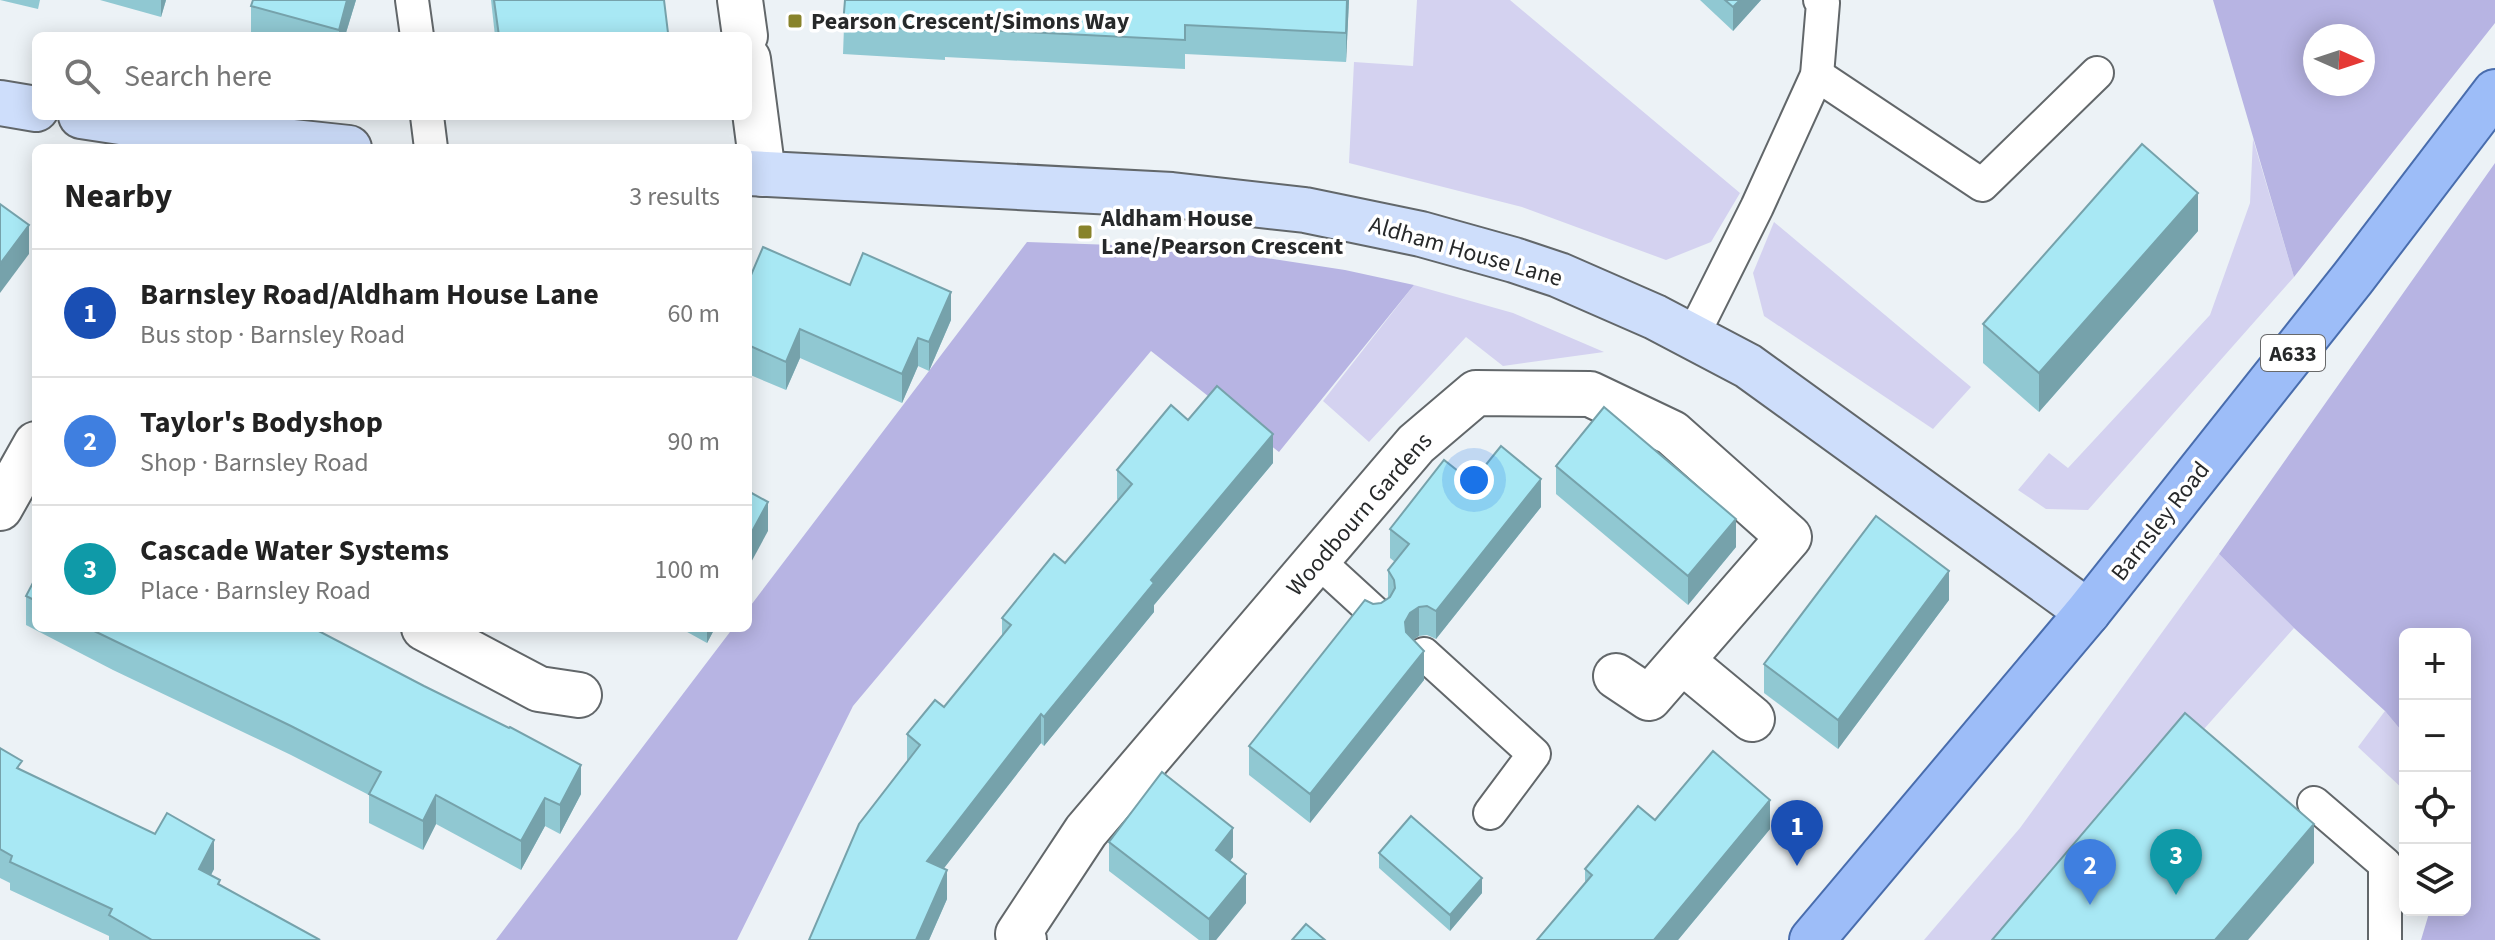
<!DOCTYPE html>
<meta charset="utf-8">
<style>
body{margin:0;font-family:"Source Sans 3",sans-serif;background:#f2f2f2;color:#222}
.controls{position:absolute;right:24px;bottom:24px;display:grid;overflow:hidden;border-radius:12px;box-shadow:0 4px 20px #0003}
.controls button{width:72px;height:72px;display:grid;place-items:center;padding:0;border:0;border-bottom:2px solid #e0e0e0;background:#fff;color:#222;font:40px sans-serif}
.compass{position:absolute;left:2303px;top:24px;width:72px;height:72px;border-radius:50%;background:#fff;box-shadow:0 4px 20px #0003;rotate:93deg}
.you{position:absolute;left:1474px;top:480px;width:28px;height:28px;margin:-20px;border:6px solid #fff;border-radius:50%;background:#1a73e8;box-shadow:0 0 0 12px #1a73e833}
.badge{display:grid;place-items:center;width:52px;height:52px;border-radius:50%;background:#88832b;color:#fff;font-size:26px;font-weight:700}
.pin{position:absolute;translate:-50% -66px;filter:drop-shadow(0 2px 4px #0008)}
.pin::after{content:'';position:absolute;top:42px;width:28px;height:24px;background:inherit;clip-path:polygon(0 0,100% 0,50% 100%)}
.list{margin:0;padding:0;list-style:none}
h2{display:flex;justify-content:space-between;align-items:center;height:104px;margin:0;padding:0 32px;font-size:34px}
h2 small{font-size:26px;font-weight:400;color:#767676}
.list li{display:grid;grid-template-columns:52px 1fr auto;gap:24px;align-items:center;box-sizing:border-box;height:128px;padding:0 32px;border-top:2px solid #e0e0e0}
.list b{display:block;font-size:30px;white-space:nowrap}
.list p{margin:0;font-size:26px;white-space:nowrap;color:#767676}
.list em{font-size:26px;font-style:normal;color:#767676}
.icon{flex:none;width:44px;height:44px;fill:none;stroke:currentColor;stroke-width:2;stroke-linecap:round;stroke-linejoin:round}
.map{position:relative;flex:none;width:2495px;height:940px;overflow:hidden}
.search{position:absolute;background:#fff;box-shadow:0 4px 20px #0003;left:32px;top:32px;width:720px;height:88px;display:flex;align-items:center;gap:20px;box-sizing:border-box;padding:0 28px;border-radius:12px;color:#767676;font-size:30px}
.panel{position:absolute;background:#fff;box-shadow:0 4px 20px #0003;left:32px;top:144px;width:720px;height:488px;border-radius:12px}
.map>svg:first-child{display:block}
.green{fill:#d4d2f0}
.forest{fill:#b7b4e3;fill-rule:evenodd}
.lines{fill:none;stroke-linecap:round;stroke-linejoin:round}
.lane-casing{stroke:#62676a;stroke-width:36}
.street-casing{stroke:#62676a;stroke-width:48}
.secondary-casing{stroke:#62676a;stroke-width:48}
.primary-casing{stroke:#496dad;stroke-width:48}
.lane{stroke:#fff;stroke-width:32}
.street{stroke:#fff;stroke-width:44}
.secondary{stroke:#cedefb;stroke-width:44}
.primary{stroke:#9dbdf8;stroke-width:44}
.wall{fill:#90c8d2}
.shaded-wall{fill:#76a2ab}
.building{fill:#a8e8f4;stroke:#76a2ab;stroke-width:2}
.poi-dot{fill:#88832b;stroke:#fff;stroke-width:3}
.labels{text-anchor:middle;stroke-width:7;stroke-linejoin:round;paint-order:stroke}
.shield{fill:#fff;stroke:#68696a;stroke-width:2}
.shield-label{font-size:22px;font-weight:bold;fill:#27292a}
.poi-label{font-size:24px;font-weight:bold;fill:#27292a;stroke:#fff;text-anchor:start}
.street-label{font-size:24px;fill:#27292a;stroke:#fff}
</style>
<div class="map">
<svg width="2495" height="940" viewBox="0 0 2495 940">
<rect width="100%" height="100%" fill="#ecf2f6"/>
<g class="green">
<polygon points="1417,0 1510,0 1740,193 1711,242 1666,260 1522,207 1349,163 1354,62 1413,66"/>
<polygon points="2253,139 2294,277 2088,510 2046,509 2018,490 2049,453 2068,468 2210,315 2250,203"/>
<polygon points="1774,222 1971,387 1933,429 1764,316 1753,273"/>
<polygon points="1414,285 1513,313 1604,352 1503,366 1466,337 1369,442 1323,401"/>
<polygon points="2219,554 2294,628 2016,940 1924,940 2020,828"/>
<polygon points="2385,711 2405,735 2405,791 2358,747"/>
</g>
<g class="forest">
<path d="M 2213,0 L 2495,0 L 2495,23 L 2294,277 ZM 2315,36 L 2363,36 L 2363,84 L 2315,84 Z"/>
<polygon points="2495,163 2495,940 2421,940 2430,910 2465,910 2465,634 2405,634 2405,735 2385,711 2294,628 2219,554"/>
<polygon points="1027,242 1200,248 1345,270 1414,285 1279,452 1151,351 853,706 737,940 496,940 733,628 748,628 748,609"/>
</g>
<g class="lines">
<defs>
<g id="lane">
<polyline points="412,0 417,36"/>
<polyline points="1817,75 1982,185 2097,73"/>
<polyline points="427,116 431,148"/>
<polyline points="1692,337 1757,207 1817,75 1823,3 1820,0"/>
<polyline points="1317,560 1376,614"/>
<polyline points="1424,654 1534,754 1490,813"/>
<polyline points="2314,803 2385,864 2385,940"/>
</g>
<g id="street">
<polyline points="740,0 745,36"/>
<polyline points="748,59 763,174"/>
<polyline points="0,508 36,444"/>
<polyline points="424,628 539,689 579,695"/>
<polyline points="1682,661 1752,719"/>
<polyline points="1024,940 1018,934 1086,831 1416,444 1476,393 1590,394 1672,433 1789,537 1649,698 1616,676"/>
</g>
<g id="secondary">
<polyline points="0,103 36,109"/>
<polyline points="81,116 160,128 349,148"/>
<polyline points="748,173 1172,195 1305,210 1421,234 1514,260 1559,275 1655,317 1748,366 2088,612"/>
</g>
<polyline id="primary" points="1812,940 2088,612 2353,278 2495,92"/>
</defs>
<use href="#lane" class="lane-casing"/>
<use href="#street" class="street-casing"/>
<use href="#secondary" class="secondary-casing"/>
<use href="#primary" class="primary-casing"/>
<use href="#lane" class="lane"/>
<use href="#street" class="street"/>
<use href="#secondary" class="secondary"/>
<use href="#primary" class="primary"/>
</g>
<g class="wall">
<polygon points="0,0 40,0 38,9"/>
<polygon points="100,0 166,0 161,17"/>
<polygon points="356,0 345,36 257,36 251,34 251,6"/>
<polygon points="491,0 664,0 668,36 495,36"/>
<polygon points="845,0 1349,0 1346,62 1185,54 1185,69 945,57 945,60 843,54"/>
<polygon points="1700,0 1761,0 1733,31"/>
<polygon points="2198,231 2039,412 1983,363 1983,324"/>
<polygon points="748,282 850,285 951,320 929,371 918,366 902,403 800,358 786,390 748,374"/>
<polygon points="1188,420 1273,463 1154,605 1154,612 1044,746 1041,743 944,868 947,899 929,940 809,940 907,763 907,734 944,707 1002,636 1002,618 1065,563 1118,500 1117,499 1117,470"/>
<polygon points="1556,466 1736,547 1688,605 1556,494"/>
<polygon points="1472,482 1541,507 1436,639 1427,635 1419,636 1413,639 1424,680 1310,823 1249,775 1249,746 1373,604 1381,603 1388,599 1388,570 1395,562 1390,558 1390,529"/>
<polygon points="36,577 36,628 313,628 581,794 560,834 545,826 521,870 436,824 423,850 369,823 369,795 291,755 113,670 26,625 26,596"/>
<polygon points="1949,600 1838,749 1764,693 1764,664"/>
<polygon points="680,628 715,628 707,643"/>
<polygon points="0,748 22,771 214,869 211,875 220,885 320,940 109,940 109,936 10,890 10,883 0,878"/>
<polygon points="1770,829 1678,940 1537,940 1585,883 1585,869"/>
<polygon points="1109,842 1233,857 1230,861 1246,903 1216,940 1199,940 1109,871"/>
<polygon points="1379,853 1482,893 1450,931 1379,868"/>
</g>
<g class="shaded-wall">
<polygon points="161,0 166,0 161,17"/>
<polygon points="347,0 356,0 345,36 339,36 339,30"/>
<polygon points="1347,0 1349,0 1346,62 1346,33"/>
<polygon points="1740,0 1761,0 1733,31 1733,7"/>
<polygon points="2198,193 2198,231 2039,412 2039,373"/>
<polygon points="29,225 29,254 0,293 0,264"/>
<polygon points="951,292 951,320 929,371 929,342"/>
<polygon points="800,329 800,358 786,390 786,362"/>
<polygon points="918,338 918,366 902,403 902,374"/>
<polygon points="1273,434 1273,463 1154,605 1154,612 1044,746 1044,717 1151,580"/>
<polygon points="1541,479 1541,507 1436,639 1436,611"/>
<polygon points="768,502 768,531 748,568 748,539"/>
<polygon points="1736,519 1736,547 1688,605 1688,576"/>
<polygon points="1949,571 1949,600 1838,749 1838,720"/>
<polygon points="1419,607 1419,636 1410,642 1405,651 1405,622 1410,613"/>
<polygon points="707,628 715,628 707,643"/>
<polygon points="1424,651 1424,680 1310,823 1310,794"/>
<polygon points="1041,714 1041,743 927,890 927,861"/>
<polygon points="581,765 581,794 560,834 560,805"/>
<polygon points="436,795 436,824 423,850 423,821"/>
<polygon points="545,798 545,826 521,870 521,841"/>
<polygon points="1770,800 1770,829 1678,940 1654,940"/>
<polygon points="2314,824 2314,863 2248,940 2215,940"/>
<polygon points="1233,828 1233,857 1216,879 1216,850"/>
<polygon points="214,840 214,869 199,898 199,869"/>
<polygon points="947,870 947,899 929,940 916,940"/>
<polygon points="1246,874 1246,903 1216,940 1209,940 1209,919"/>
<polygon points="1482,878 1482,893 1450,931 1450,915"/>
</g>
<g class="building">
<polygon points="253,0 347,0 339,30 251,6"/>
<polygon points="494,0 664,0 668,33 643,36 499,36"/>
<polygon points="845,0 1347,0 1346,33 1185,25 1185,40 945,28 945,31 843,25"/>
<polygon points="1725,0 1740,0 1733,7"/>
<polygon points="2142,144 2198,193 2039,373 1983,324"/>
<polygon points="0,204 29,225 0,264"/>
<polygon points="763,247 850,285 863,253 951,292 929,342 918,338 902,374 800,329 786,362 748,345 748,282"/>
<polygon points="1217,386 1273,434 1151,580 1154,583 1044,717 1041,714 927,861 947,870 916,940 809,940 859,824 920,745 907,734 935,700 944,707 1011,625 1002,618 1054,554 1065,563 1132,484 1117,470 1171,405 1188,420"/>
<polygon points="1604,407 1736,519 1688,576 1556,466"/>
<polygon points="1501,446 1541,479 1436,611 1427,606 1419,607 1410,613 1405,622 1406,632 1424,651 1310,794 1249,746 1365,600 1373,604 1381,603 1390,597 1395,588 1394,580 1388,570 1409,544 1390,529 1444,460 1472,482"/>
<polygon points="748,491 768,502 748,539"/>
<polygon points="1876,516 1949,571 1838,720 1764,664"/>
<polygon points="36,577 36,601 26,596"/>
<polygon points="88,628 313,628 424,686 509,728 510,727 581,765 560,805 545,798 521,841 436,795 423,821 369,794 381,772 291,726"/>
<polygon points="2185,713 2314,824 2215,940 1992,940"/>
<polygon points="0,748 22,761 17,768 155,834 167,813 214,840 199,869 220,880 218,884 320,940 152,940 109,915 112,909 10,862 12,856 0,849"/>
<polygon points="1713,751 1770,800 1654,940 1537,940 1592,875 1585,869 1638,806 1655,820"/>
<polygon points="1162,772 1233,828 1216,850 1246,874 1209,919 1109,842"/>
<polygon points="1411,816 1482,878 1450,915 1379,853"/>
<polygon points="1306,924 1325,940 1292,940"/>
</g>
<g class="poi-dot">
<rect x="787" y="13" width="16" height="16" rx="4"/>
<rect x="1077" y="224" width="16" height="16" rx="4"/>
</g>
<g class="labels">
<rect class="shield" x="2261" y="335" width="64" height="36" rx="6"/>
<g class="shield-label">
<text x="2293" y="361">A633</text>
</g>
<g class="poi-label">
<text x="811" y="29">Pearson Crescent/Simons Way</text>
<text x="1101" y="226">Aldham House<tspan x="1101" dy="28">Lane/Pearson Crescent</tspan></text>
</g>
<g class="street-label">
<text transform="translate(1466 251) rotate(16)" y="8">Aldham House Lane</text>
<text transform="translate(1359 514) rotate(-49)" y="8">Woodbourn Gardens</text>
<text transform="translate(2160 521) rotate(-52)" y="8">Barnsley Road</text>
</g>
</g>
</svg>
<div class="controls">
<button>+</button>
<button>−</button>
<button><svg class="icon" aria-label="locate" viewBox="0 0 24 24"><circle cx="12" cy="12" r="6"/><path d="M12 2v4M12 18v4M2 12h4M18 12h4"/></svg></button>
<button><svg class="icon" aria-label="layers" viewBox="0 0 24 24"><path d="M12 4l9 5-9 5-9-5zM3 14l9 5 9-5"/></svg></button>
</div>
<svg class="compass" viewBox="-18 -18 36 36"><path d="M0-13l5 13h-10z" fill="#e53935"/><path d="M0 13l5-13h-10z" fill="#767676"/></svg>
<div class="you"></div>
<div class="pin badge" style="left:1797px;top:866px;background:#1a4fb4">1</div>
<div class="pin badge" style="left:2090px;top:905px;background:#3f7fe0">2</div>
<div class="pin badge" style="left:2176px;top:895px;background:#0f9aa8">3</div>
<div class="search"><svg class="icon" aria-label="search" viewBox="0 0 24 24"><circle cx="10" cy="10" r="6"/><path d="M15 15l6 6"/></svg>Search here</div>
<section class="panel">
<h2>Nearby<small>3 results</small></h2>
<ul class="list">
<li><span class="badge" style="background:#1a4fb4">1</span><div><b>Barnsley Road/Aldham House Lane</b><p>Bus stop · Barnsley Road</p></div><em>60 m</em></li>
<li><span class="badge" style="background:#3f7fe0">2</span><div><b>Taylor's Bodyshop</b><p>Shop · Barnsley Road</p></div><em>90 m</em></li>
<li><span class="badge" style="background:#0f9aa8">3</span><div><b>Cascade Water Systems</b><p>Place · Barnsley Road</p></div><em>100 m</em></li>
</ul>
</section>
</div>
